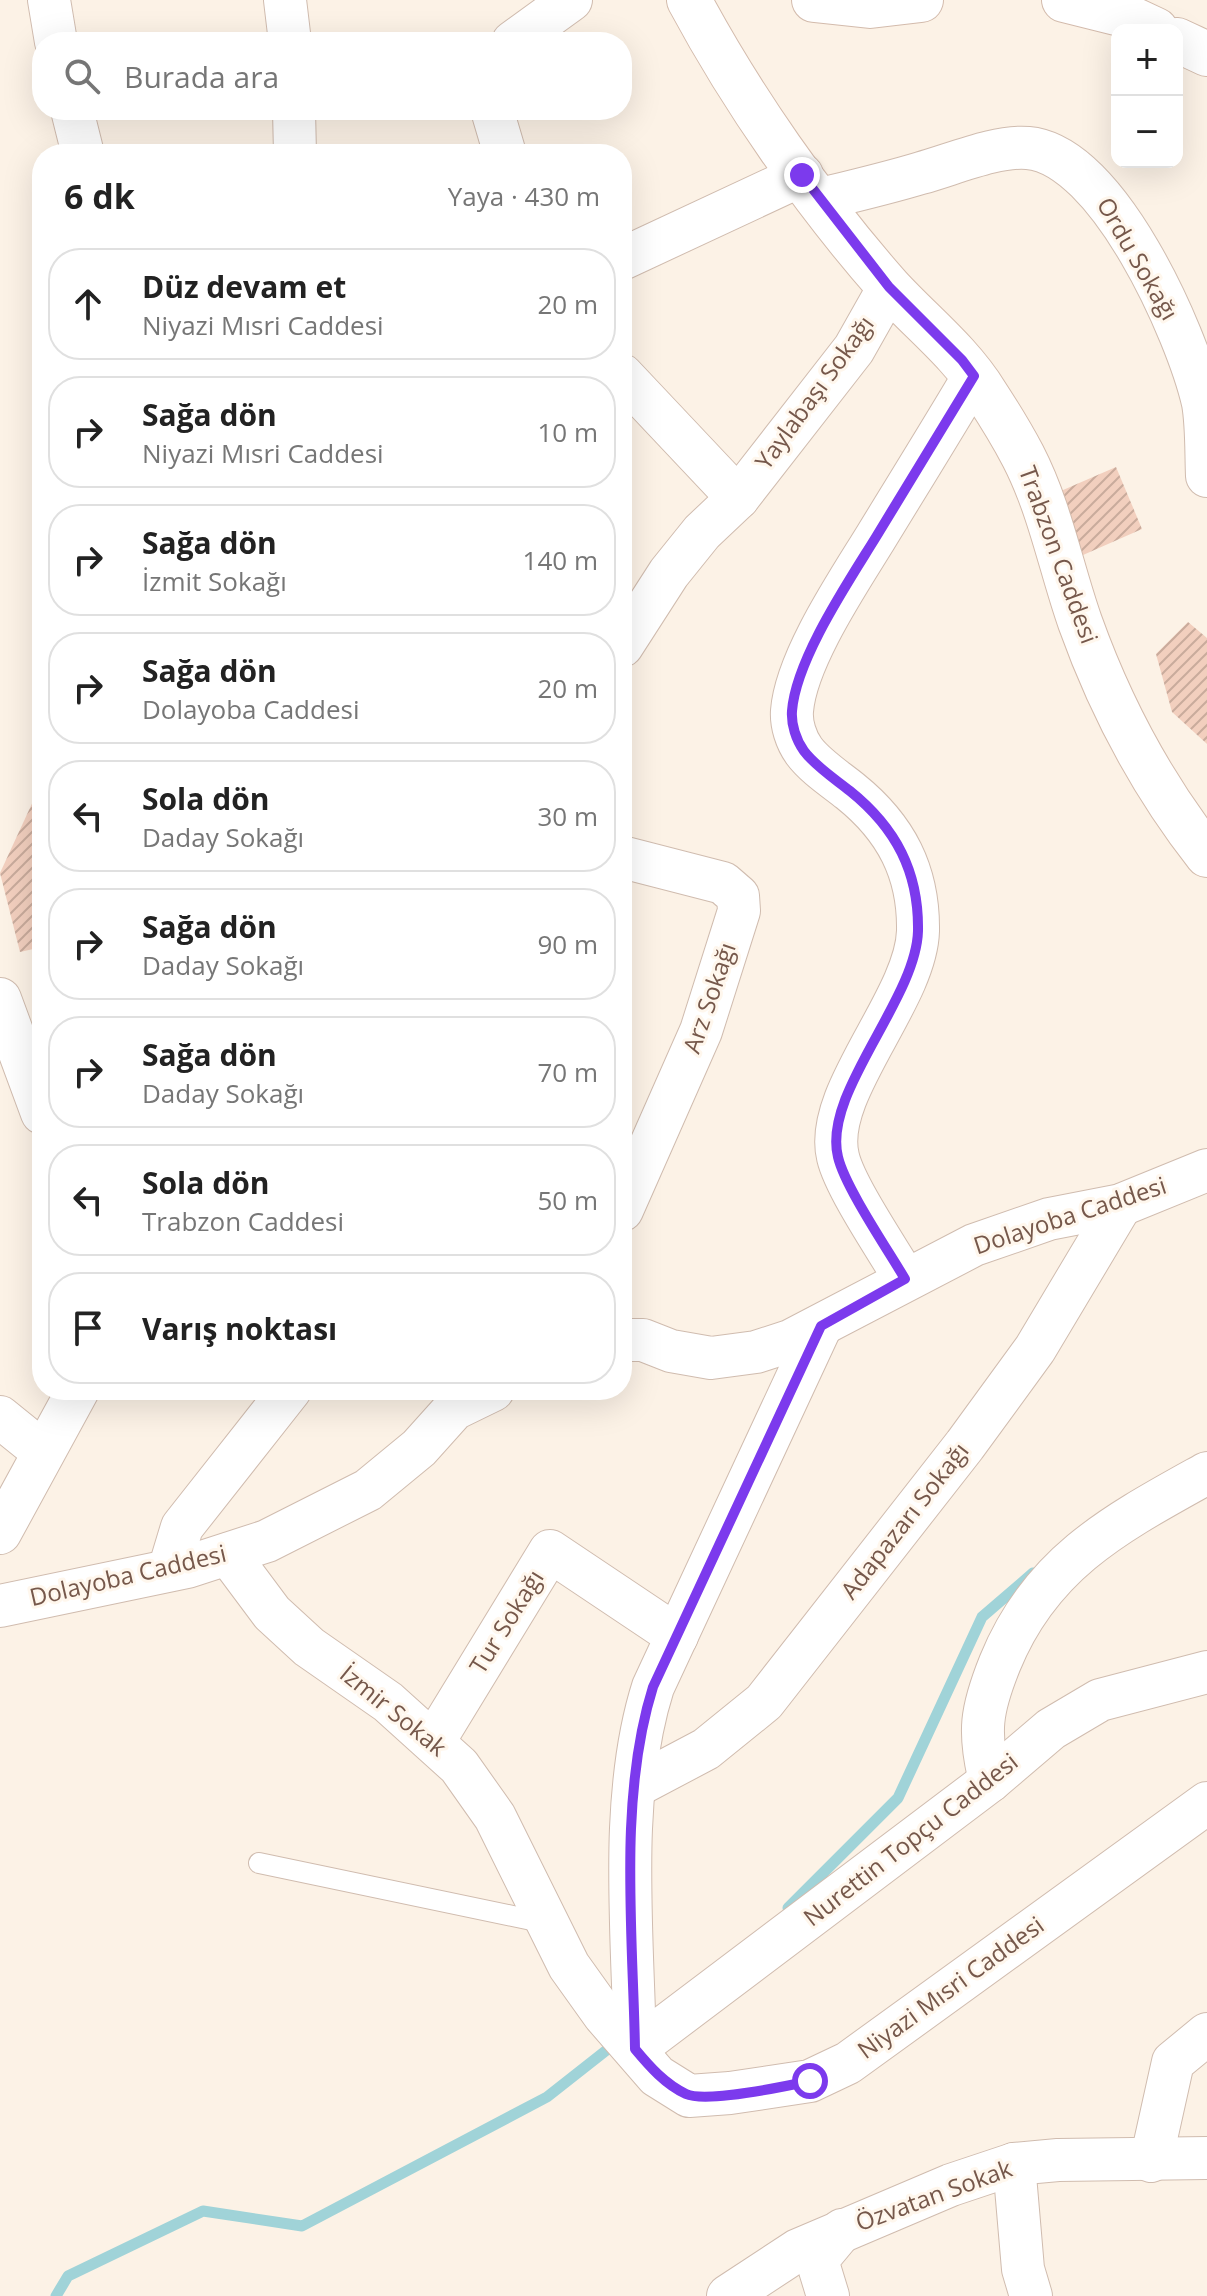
<!DOCTYPE html>
<html lang="tr">
<meta charset="utf-8">
<style>
body{margin:0;font-family:"Open Sans",sans-serif;background:#f6f6f6;color:#222}
.controls{position:absolute;right:24px;top:24px;display:grid;overflow:hidden;border-radius:16px;box-shadow:0 8px 32px #0002}
.controls button{width:72px;height:72px;display:grid;place-items:center;padding:0;border:0;border-bottom:2px solid #e0e0e0;background:#fff;color:#222;font:40px sans-serif}
.stop{position:absolute;width:24px;height:24px;margin:-18px;border:6px solid #7c3aed;border-radius:50%;background:#fff}
.stop.end{background:#7c3aed;border-color:#fff;box-shadow:0 2px 8px #0008}
.list{margin:0;padding:0;list-style:none}
h2{display:flex;justify-content:space-between;align-items:center;height:104px;margin:0;padding:0 32px;font-size:34px}
h2 small{font-size:26px;font-weight:400;color:#767676}
.list li{display:grid;grid-template-columns:52px 1fr auto;gap:24px;align-items:center;box-sizing:border-box;height:112px;margin:0 16px 16px;padding:0 16px;border:2px solid #e0e0e0;border-radius:32px}
.list b{display:block;font-size:30px;white-space:nowrap}
.list p{margin:0;font-size:26px;white-space:nowrap;color:#767676}
.list em{font-size:26px;font-style:normal;color:#767676}
.icon{flex:none;width:44px;height:44px;fill:none;stroke:currentColor;stroke-width:2;stroke-linecap:round;stroke-linejoin:round}
.map{position:relative;flex:none;width:1207px;height:2296px;overflow:hidden}
.search{position:absolute;background:#fff;box-shadow:0 8px 32px #0002;left:32px;top:32px;width:600px;height:88px;display:flex;align-items:center;gap:20px;box-sizing:border-box;padding:0 28px;border-radius:32px;color:#767676;font-size:30px}
.panel{position:absolute;background:#fff;box-shadow:0 8px 32px #0002;left:32px;top:144px;width:600px;height:1256px;border-radius:32px}
.map>svg:first-child{display:block}
.lines{fill:none;stroke-linecap:round;stroke-linejoin:round}
.stream{stroke:#a0d3d8;stroke-width:11}
.building{fill:url(#building-hatch)}
.lane-casing{stroke:#d0bcaf;stroke-width:22}
.street-casing{stroke:#d0bcaf;stroke-width:44}
.secondary-casing{stroke:#d3bbac;stroke-width:46}
.lane{stroke:#fff;stroke-width:20}
.street{stroke:#fff;stroke-width:42}
.secondary{stroke:#fff;stroke-width:44}
.route{stroke:#7c3aed;stroke-width:10}
.labels{text-anchor:middle;stroke-width:6;stroke-linejoin:round;paint-order:stroke}
.street-label{font-size:24px;fill:#76584b;stroke:#fff7ed}
</style>
<div class="map">
<svg width="1207" height="2296" viewBox="0 0 1207 2296">
<defs>
<pattern id="building-hatch" width="6" height="6" patternUnits="userSpaceOnUse" patternTransform="scale(2)"><rect width="6" height="6" fill="#f2cfbe"/><path d="M-1 1l2-2M0 6l6-6M5 7l2-2" fill="none" stroke="#c9ab9c"/></pattern>
</defs>
<rect width="100%" height="100%" fill="#fcf2e6"/>
<g class="lines">
<g class="stream">
<polyline points="788,1908 898,1798 982,1617 1033,1573"/>
<polyline points="56,2296 68,2276 203,2211 302,2226 547,2097 608,2049"/>
</g>
</g>
<g class="building">
<polygon points="1116,467 1142,529 1074,559 1047,497"/>
<polygon points="1188,622 1207,638 1207,744 1172,712 1156,654"/>
<polygon points="35,797 42,800 42,947 20,952 0,873"/>
</g>
<g class="lines">
<defs>
<polyline id="lane" points="259,1863 546,1923"/>
<g id="street">
<polyline points="49,0 56,42"/>
<polyline points="285,0 290,42"/>
<polyline points="513,42 571,0"/>
<polyline points="72,110 83,154"/>
<polyline points="294,110 295,154"/>
<polyline points="492,110 505,154"/>
<path d="M 821,199 C 854,191 888,183 921,173 C 951,165 997,145 1028,148 C 1108,155 1187,333 1203,403 C 1207,426 1206,452 1207,476"/>
<polyline points="622,259 802,175"/>
<polyline points="622,375 738,498"/>
<polyline points="622,646 669,573 702,532 738,498 854,349 889,287"/>
<polyline points="622,857 723,883 738,896 739,911 701,1031 622,1210"/>
<polyline points="0,999 42,1113"/>
<path d="M 905,1279 C 888,1250 845,1187 838,1157 C 822,1093 916,1000 918,931 C 919,872 896,828 850,791 C 835,779 815,766 804,751 C 796,740 791,724 792,711 C 796,659 849,581 876,537 C 909,483 942,430 974,376"/>
<polyline points="622,1340 643,1340 671,1351 711,1358 756,1352 790,1341 974,1245 1049,1219 1121,1205 1207,1170"/>
<polyline points="0,1417 42,1451"/>
<polyline points="0,1533 78,1390"/>
<polyline points="228,1554 272,1613 309,1647 388,1702 459,1766 495,1817 569,1966 604,2015 657,2076 689,2096 730,2093 810,2081 848,2063 1207,1803"/>
<polyline points="169,1570 182,1527 290,1390"/>
<polyline points="0,1606 187,1567 267,1541 368,1490 419,1448 454,1409 493,1390"/>
<polyline points="434,1741 550,1551 677,1636"/>
<path d="M 990,1781 C 978,1732 981,1710 1000,1663 C 1041,1562 1117,1523 1207,1473"/>
<polyline points="636,1786 706,1749 764,1702 965,1445 1035,1349 1121,1205"/>
<path d="M 635,2049 C 633,1934 618,1797 653,1687 L 821,1326"/>
<polyline points="635,2049 990,1781 1051,1729 1100,1700 1207,1672"/>
<polyline points="1151,2161 1173,2062 1207,2034"/>
<polyline points="1014,2164 1023,2269 1031,2296"/>
<polyline points="728,2296 798,2250 951,2185 1014,2164 1058,2160 1207,2158"/>
<polyline points="828,2296 817,2260 842,2230"/>
</g>
<g id="secondary">
<path d="M 689,0 C 742,99 814,202 889,287 C 922,323 960,352 986,394 C 999,414 1012,435 1023,456 C 1050,508 1061,568 1080,622 C 1110,706 1152,785 1207,855"/>
<polyline points="814,0 870,6 921,0"/>
<polyline points="1064,0 1124,15 1156,30"/>
<polyline points="1177,40 1207,54"/>
</g>
</defs>
<use href="#lane" class="lane-casing"/>
<use href="#street" class="street-casing"/>
<use href="#secondary" class="secondary-casing"/>
<use href="#lane" class="lane"/>
<use href="#street" class="street"/>
<use href="#secondary" class="secondary"/>
</g>
<g class="lines">
<path class="route" d="M 802,175 L 889,287 L 962,360 L 974,376 C 941,430 909,483 876,537 C 849,581 796,659 792,711 C 791,724 796,740 804,751 C 815,766 835,779 850,791 C 896,828 919,872 918,931 C 916,1000 822,1093 838,1157 C 845,1187 888,1250 905,1279 L 821,1326 L 653,1687 C 618,1798 633,1934 635,2049 C 650,2067 665,2084 686,2094 C 706,2103 787,2086 810,2081"/>
</g>
<g class="labels">
<g class="street-label">
<text transform="translate(1137 259) rotate(60)" y="8">Ordu Sokağı</text>
<text transform="translate(815 393) rotate(-54)" y="8">Yaylabaşı Sokağı</text>
<text transform="translate(1058 555) rotate(70)" y="8">Trabzon Caddesi</text>
<text transform="translate(710 998) rotate(-71)" y="8">Arz Sokağı</text>
<text transform="translate(1070 1216) rotate(-18)" y="8">Dolayoba Caddesi</text>
<text transform="translate(905 1521) rotate(-52)" y="8">Adapazarı Sokağı</text>
<text transform="translate(128 1576) rotate(-13)" y="8">Dolayoba Caddesi</text>
<text transform="translate(507 1622) rotate(-58)" y="8">Tur Sokağı</text>
<text transform="translate(393 1711) rotate(39)" y="8">İzmir Sokak</text>
<text transform="translate(911 1840) rotate(-38)" y="8">Nurettin Topçu Caddesi</text>
<text transform="translate(951 1988) rotate(-36)" y="8">Niyazi Mısri Caddesi</text>
<text transform="translate(934 2196) rotate(-20)" y="8">Özvatan Sokak</text>
</g>
</g>
</svg>
<div class="controls">
<button>+</button>
<button>−</button>
</div>
<div class="stop" style="left:810px;top:2081px"></div>
<div class="stop end" style="left:802px;top:175px"></div>
<div class="search"><svg class="icon" aria-label="search" viewBox="0 0 24 24"><circle cx="10" cy="10" r="6"/><path d="M15 15l6 6"/></svg>Burada ara</div>
<section class="panel">
<h2>6 dk<small>Yaya · 430 m</small></h2>
<ul class="list">
<li><svg class="icon" aria-label="ahead" viewBox="0 0 24 24"><path d="M12 20V5M6 11l6-6 6 6"/></svg><div><b>Düz devam et</b><p>Niyazi Mısri Caddesi</p></div><em>20 m</em></li>
<li><svg class="icon" aria-label="right" viewBox="0 0 24 24"><path d="M7 20v-9h11M14 6l5 5-5 5"/></svg><div><b>Sağa dön</b><p>Niyazi Mısri Caddesi</p></div><em>10 m</em></li>
<li><svg class="icon" aria-label="right" viewBox="0 0 24 24"><path d="M7 20v-9h11M14 6l5 5-5 5"/></svg><div><b>Sağa dön</b><p>İzmit Sokağı</p></div><em>140 m</em></li>
<li><svg class="icon" aria-label="right" viewBox="0 0 24 24"><path d="M7 20v-9h11M14 6l5 5-5 5"/></svg><div><b>Sağa dön</b><p>Dolayoba Caddesi</p></div><em>20 m</em></li>
<li><svg class="icon" aria-label="left" viewBox="0 0 24 24"><path d="M17 20v-9H6M10 6l-5 5 5 5"/></svg><div><b>Sola dön</b><p>Daday Sokağı</p></div><em>30 m</em></li>
<li><svg class="icon" aria-label="right" viewBox="0 0 24 24"><path d="M7 20v-9h11M14 6l5 5-5 5"/></svg><div><b>Sağa dön</b><p>Daday Sokağı</p></div><em>90 m</em></li>
<li><svg class="icon" aria-label="right" viewBox="0 0 24 24"><path d="M7 20v-9h11M14 6l5 5-5 5"/></svg><div><b>Sağa dön</b><p>Daday Sokağı</p></div><em>70 m</em></li>
<li><svg class="icon" aria-label="left" viewBox="0 0 24 24"><path d="M17 20v-9H6M10 6l-5 5 5 5"/></svg><div><b>Sola dön</b><p>Trabzon Caddesi</p></div><em>50 m</em></li>
<li><svg class="icon" aria-label="arrive" viewBox="0 0 24 24"><path d="M6 21V4h12l-3 4 3 4H6"/></svg><div><b>Varış noktası</b></div></li>
</ul>
</section>
</div>
